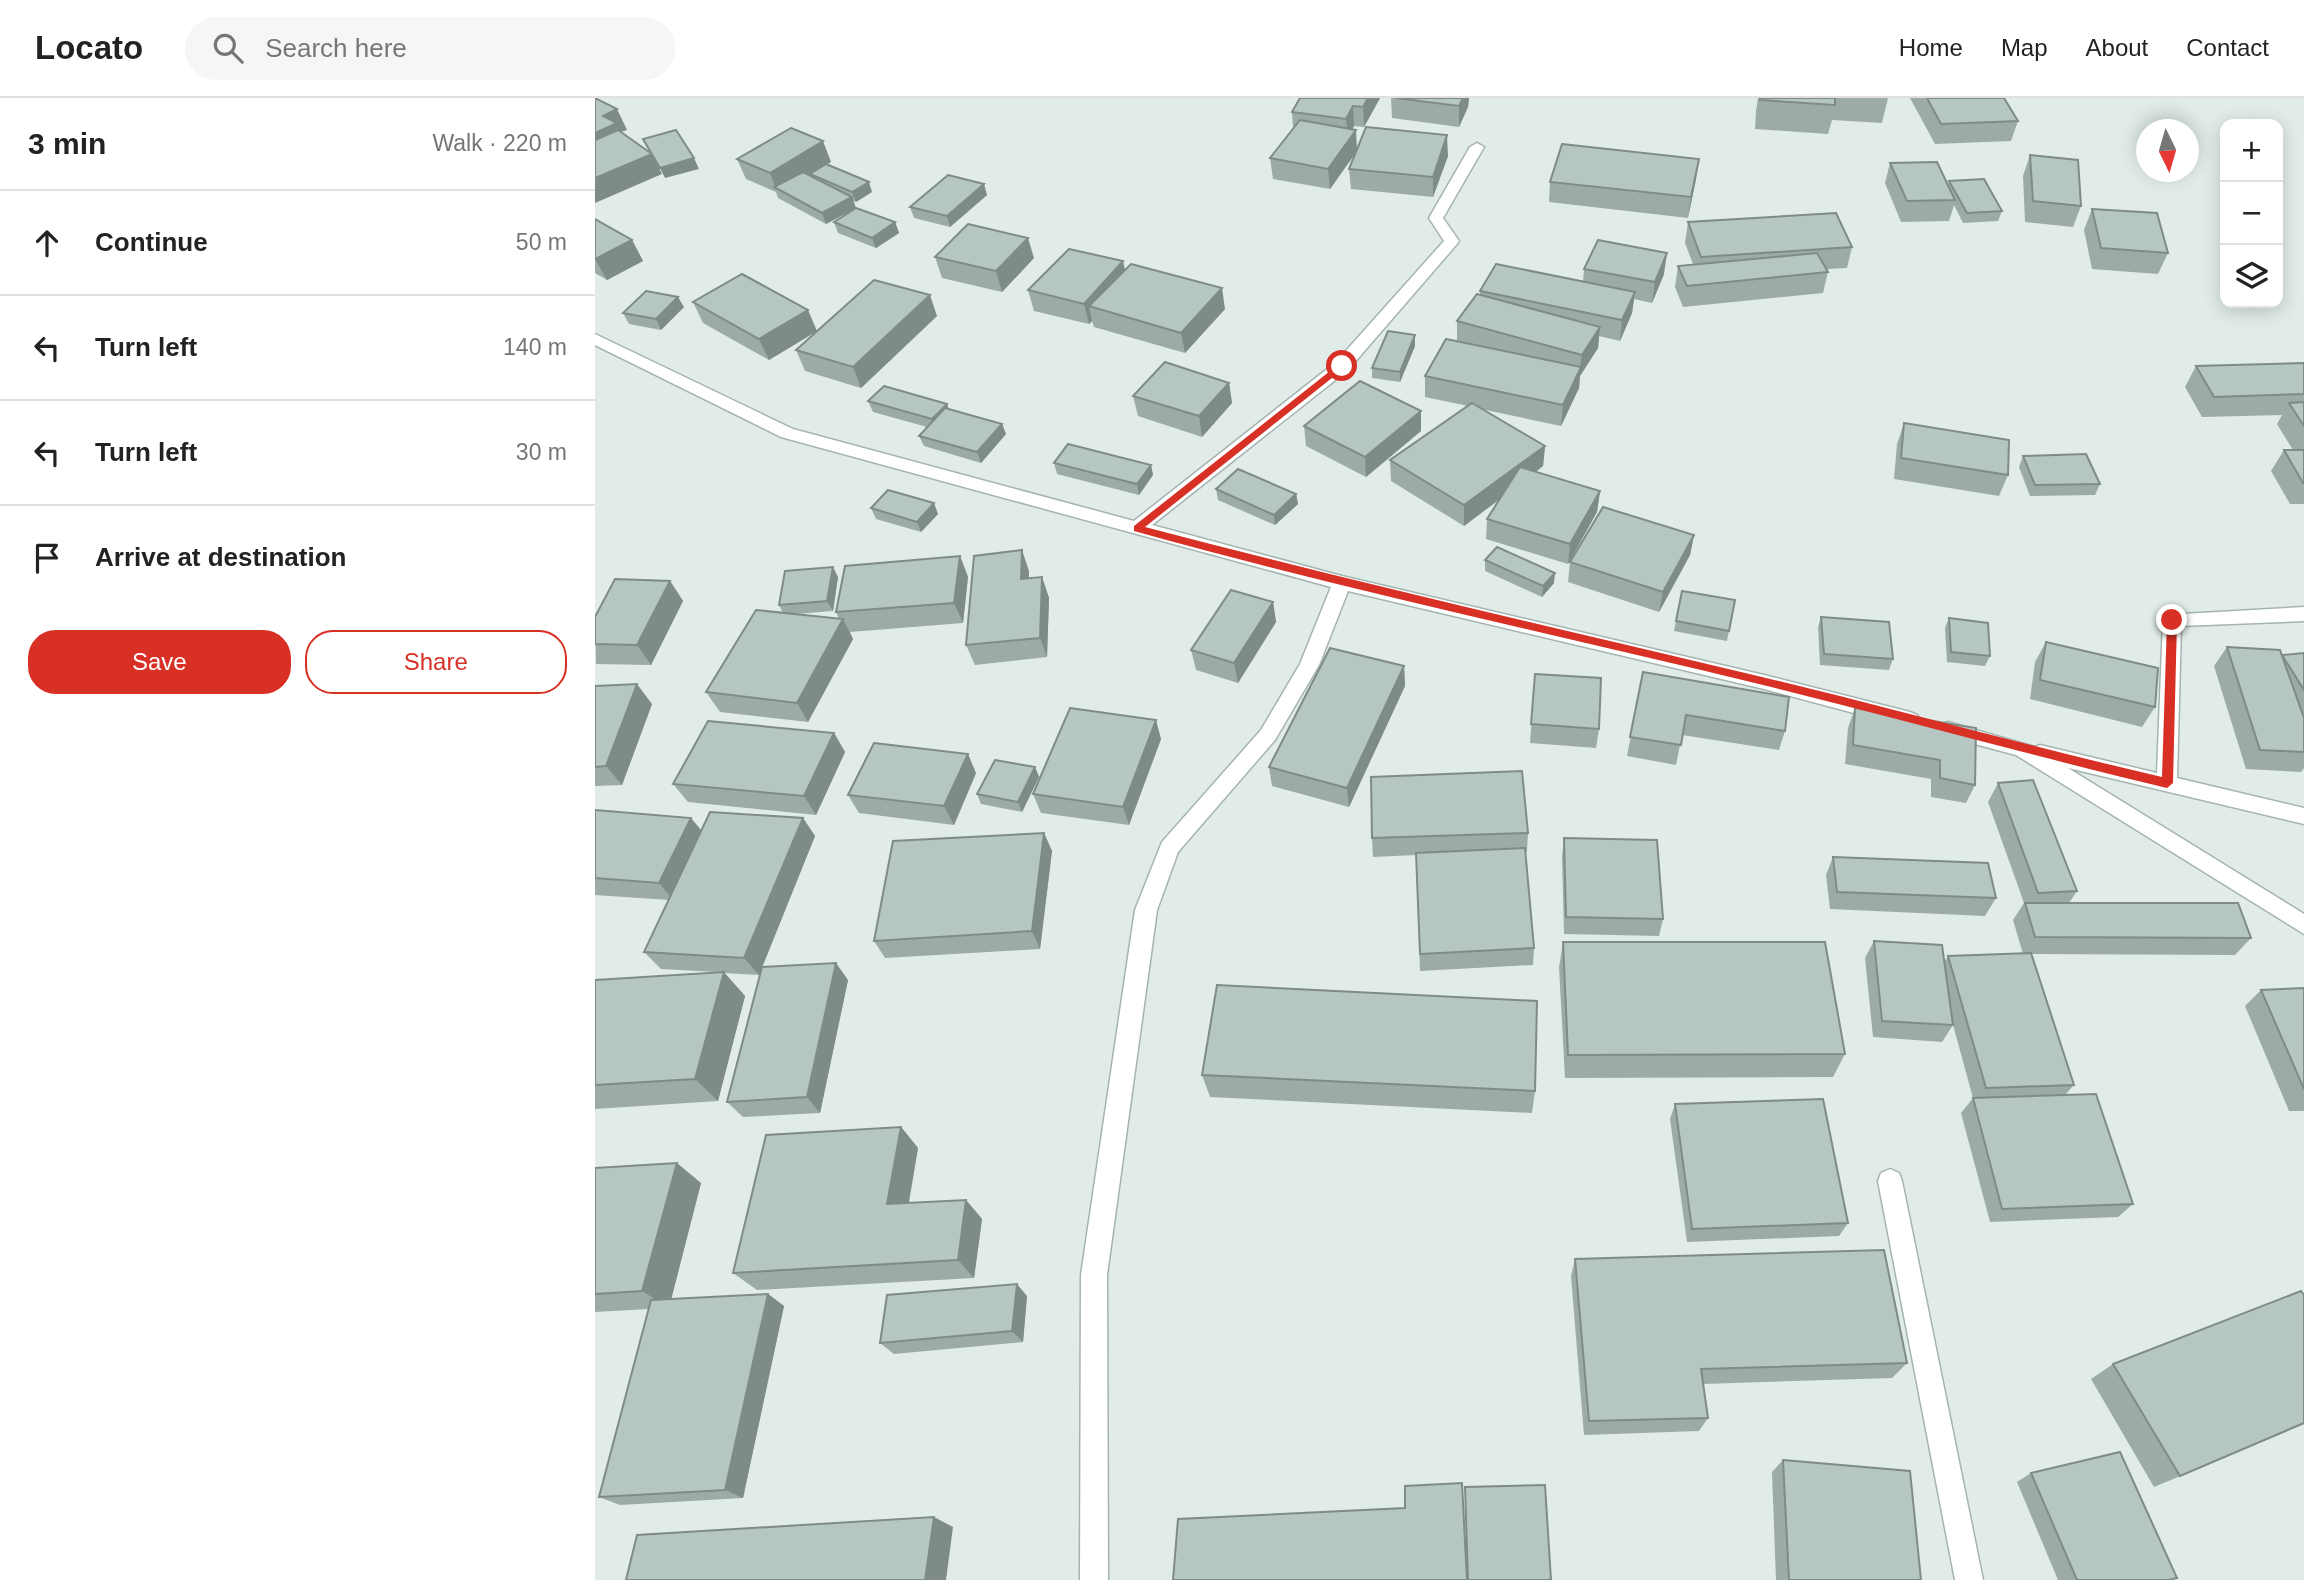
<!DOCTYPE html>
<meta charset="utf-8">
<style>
body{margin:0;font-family:Arial,sans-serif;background:#f6f6f6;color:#222}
.controls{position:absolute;right:21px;top:21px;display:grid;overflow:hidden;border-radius:14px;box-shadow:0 4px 18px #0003}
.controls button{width:63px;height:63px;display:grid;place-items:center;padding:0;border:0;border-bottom:2px solid #e0e0e0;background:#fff;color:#222;font:35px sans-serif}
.compass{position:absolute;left:1541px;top:21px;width:63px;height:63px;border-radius:50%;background:#fff;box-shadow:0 4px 18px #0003;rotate:175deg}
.stop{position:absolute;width:21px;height:21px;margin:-16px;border:5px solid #d93025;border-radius:50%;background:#fff}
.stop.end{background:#d93025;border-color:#fff;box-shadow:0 2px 7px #0008}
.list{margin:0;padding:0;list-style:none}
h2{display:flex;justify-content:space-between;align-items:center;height:91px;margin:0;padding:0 28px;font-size:30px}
h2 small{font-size:23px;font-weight:400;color:#767676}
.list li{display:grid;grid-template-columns:46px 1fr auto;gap:21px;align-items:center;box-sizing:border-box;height:105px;padding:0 28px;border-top:2px solid #e0e0e0}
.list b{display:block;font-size:26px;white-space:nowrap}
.list em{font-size:23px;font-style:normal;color:#767676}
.actions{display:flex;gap:14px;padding:21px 28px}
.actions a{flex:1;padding:16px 0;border:2px solid #d93025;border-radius:28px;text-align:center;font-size:24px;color:#d93025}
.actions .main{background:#d93025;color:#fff}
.icon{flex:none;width:38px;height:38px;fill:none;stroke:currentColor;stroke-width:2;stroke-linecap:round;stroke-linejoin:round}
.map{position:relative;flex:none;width:1709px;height:1482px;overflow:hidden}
header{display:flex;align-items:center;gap:42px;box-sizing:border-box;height:98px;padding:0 35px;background:#fff;border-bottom:2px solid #e0e0e0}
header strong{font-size:33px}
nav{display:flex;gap:38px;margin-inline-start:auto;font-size:24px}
.search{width:490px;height:63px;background:#f6f6f6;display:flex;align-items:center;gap:18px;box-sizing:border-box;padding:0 24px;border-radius:38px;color:#767676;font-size:26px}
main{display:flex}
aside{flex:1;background:#fff}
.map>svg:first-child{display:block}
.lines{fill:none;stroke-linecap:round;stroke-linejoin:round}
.street-casing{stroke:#a4b4b1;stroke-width:3}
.street{fill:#fff;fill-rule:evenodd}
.wall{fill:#9daba8}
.shaded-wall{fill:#7f8b88}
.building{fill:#b6c7c3;stroke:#7f8b88;stroke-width:2}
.route{fill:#d93025}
</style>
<header>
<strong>Locato</strong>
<div class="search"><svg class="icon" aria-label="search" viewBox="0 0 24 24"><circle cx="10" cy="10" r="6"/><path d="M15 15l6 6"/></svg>Search here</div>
<nav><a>Home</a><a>Map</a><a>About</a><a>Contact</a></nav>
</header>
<main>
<aside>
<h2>3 min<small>Walk · 220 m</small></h2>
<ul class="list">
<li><svg class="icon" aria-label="ahead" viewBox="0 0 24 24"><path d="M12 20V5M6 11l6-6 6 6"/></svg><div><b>Continue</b></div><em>50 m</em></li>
<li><svg class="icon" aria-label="left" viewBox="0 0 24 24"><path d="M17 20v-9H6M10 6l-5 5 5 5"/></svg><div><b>Turn left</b></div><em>140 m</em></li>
<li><svg class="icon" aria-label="left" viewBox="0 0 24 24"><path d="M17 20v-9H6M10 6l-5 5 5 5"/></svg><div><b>Turn left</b></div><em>30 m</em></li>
<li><svg class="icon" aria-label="arrive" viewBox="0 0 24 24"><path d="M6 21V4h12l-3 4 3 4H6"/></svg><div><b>Arrive at destination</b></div></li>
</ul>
<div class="actions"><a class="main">Save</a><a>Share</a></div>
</aside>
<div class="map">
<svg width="1709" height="1482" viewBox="0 0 1709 1482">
<rect width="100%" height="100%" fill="#e1ece9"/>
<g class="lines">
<defs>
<g id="street">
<polygon points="882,45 889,49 848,120 864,143 862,146 753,272 557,427 747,478 1169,577 1315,614 1322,617 1325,622 1322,627 1315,630 1169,591 753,493 724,567 680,642 583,754 562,812 512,1177 513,1482 485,1482 486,1177 540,812 567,744 666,632 705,566 736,489 186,339 0,247 0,236 198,331 539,423 741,264 849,143 834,120 875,49"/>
<polygon points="1709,509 1709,523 1586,528 1582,680 1709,710 1709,726 1473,670 1709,816 1709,836 1421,657 1346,637 1343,632 1346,627 1353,624 1440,649 1445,647 1562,675 1568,522 1570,517"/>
<polygon points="1295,1071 1304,1075 1307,1083 1388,1482 1360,1482 1283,1083 1286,1075"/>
</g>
</defs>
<use href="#street" class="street-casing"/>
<use href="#street" class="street"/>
</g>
<g class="wall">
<polygon points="785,0 769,29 759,28 757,32 762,52 853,58 838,99 756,91 754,71 761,54 735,91 678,81 675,60 698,30 697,14"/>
<polygon points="796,0 874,0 873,9 864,29 797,20"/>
<polygon points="1163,0 1293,0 1287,25 1237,22 1233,36 1160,31 1161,13"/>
<polygon points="1315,0 1409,0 1423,23 1416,43 1340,46"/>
<polygon points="1435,57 1486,108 1478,129 1430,124 1428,78"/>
<polygon points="142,61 236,64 232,66 277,94 261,104 258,103 261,110 231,126 183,100 181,94 151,81"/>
<polygon points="1295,65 1353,87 1354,83 1407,113 1403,123 1368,125 1359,107 1354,123 1306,124 1290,85"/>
<polygon points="1101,81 1093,120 954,104 955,84"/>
<polygon points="392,97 355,129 319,120 315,109"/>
<polygon points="1497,111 1573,155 1563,176 1497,171 1489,132"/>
<polygon points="0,121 37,142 48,163 12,182 0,175"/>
<polygon points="239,124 300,124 304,135 281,150 243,135"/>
<polygon points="1093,124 1257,149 1252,170 1232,171 1233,174 1228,195 1088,209 1080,189 1083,168 1098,166 1090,145"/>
<polygon points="340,159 439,160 407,194 347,180"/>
<polygon points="528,163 530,172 630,211 590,255 499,229 497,223 494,226 439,213 433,192"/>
<polygon points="989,171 1069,176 1057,205 1039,201 1037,215 1025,243 1004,238 1003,250 985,278 984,290 966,328 886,311 950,348 948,368 941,374 1005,393 1002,414 973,466 891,441 892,421 904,402 869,428 796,383 795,362 873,308 830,299 830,278 862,243 862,223 885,197 885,193 988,184"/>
<polygon points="98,204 222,233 174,262 108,225"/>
<polygon points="89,209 66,232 34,226 28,215"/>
<polygon points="342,218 266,290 210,273 201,252"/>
<polygon points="820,237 820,248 805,284 777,280 777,270"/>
<polygon points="1709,265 1709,406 1695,406 1676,373 1689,352 1698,352 1682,326 1687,317 1607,319 1590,289 1601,268"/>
<polygon points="634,285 637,305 607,339 543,318 538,298"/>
<polygon points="273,303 354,311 407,326 411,336 386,365 329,348 324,338 332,329 278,314"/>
<polygon points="1309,325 1413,377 1404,398 1299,381 1302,346"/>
<polygon points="709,328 826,333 771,379 711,348"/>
<polygon points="1428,358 1505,386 1500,397 1435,398 1424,369"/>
<polygon points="459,365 556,367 558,377 544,397 462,376"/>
<polygon points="621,391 701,396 703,406 680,427 623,402"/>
<polygon points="276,410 343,416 326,434 281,421"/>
<polygon points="1099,437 1095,457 1064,514 973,484 975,464"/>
<polygon points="365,458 373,479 368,525 255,534 258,541 213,624 125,614 111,594 188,515 184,507 243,479 238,513 200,516 244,521 241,514"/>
<polygon points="890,462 959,485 947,499 890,473"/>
<polygon points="434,473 434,481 447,479 454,500 452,559 380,567 371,547"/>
<polygon points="75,483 88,503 56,567 1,566 0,519"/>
<polygon points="1087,493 1140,502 1132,543 1079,533"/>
<polygon points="678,504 681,524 643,585 601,572 596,552"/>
<polygon points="1226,519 1298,561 1294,572 1225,567 1223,529"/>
<polygon points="1354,520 1395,558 1390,568 1352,564 1350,530"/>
<polygon points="1451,544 1560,609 1547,629 1435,601 1440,564"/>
<polygon points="1632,549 1687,557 1709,555 1709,670 1706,674 1651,671 1619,568"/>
<polygon points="809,568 810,588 754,709 677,688 674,669"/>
<polygon points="1048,574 1190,633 1184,652 1087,637 1081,667 1032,658"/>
<polygon points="940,576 1004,631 1001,650 935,645"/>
<polygon points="0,588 57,606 27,687 0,688"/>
<polygon points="1260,610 1381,630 1380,687 1371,705 1336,699 1336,681 1250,666 1253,630"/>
<polygon points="239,635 250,654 221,717 93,704 78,686"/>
<polygon points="566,641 534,727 446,715 438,696"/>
<polygon points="440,669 444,679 427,714 386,706 382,696"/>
<polygon points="381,675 359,727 264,715 253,697"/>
<polygon points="1403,685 1482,793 1474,805 1656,840 1640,857 1436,856 1479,987 1470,997 1538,1106 1523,1119 1395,1124 1366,1015 1378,1000 1358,927 1347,944 1278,939 1270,860 1279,843 1349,864 1353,858 1428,856 1418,822 1429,805 1393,704"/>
<polygon points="0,712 106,733 208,720 220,738 164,877 129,875 150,898 123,1003 0,1011 0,882 122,874 66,871 49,854 74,802 0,797"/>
<polygon points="449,735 457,753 445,851 290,860 279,843"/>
<polygon points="933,735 932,754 930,754 939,850 938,867 825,873 821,757 778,759 777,740"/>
<polygon points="969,740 1068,821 1064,838 969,836 967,759"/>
<polygon points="1238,759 1401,800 1390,818 1235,811 1231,777"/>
<polygon points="968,844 1250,956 1238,979 970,980 964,869"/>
<polygon points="253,882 225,1015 148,1019 132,1004"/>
<polygon points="1709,890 1709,1013 1694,1013 1650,908 1666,892"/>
<polygon points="607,977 940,993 937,1015 615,999"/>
<polygon points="1080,1006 1253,1125 1244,1138 1092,1144 1075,1021"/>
<polygon points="306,1029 323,1050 314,1105 371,1102 387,1121 379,1180 162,1192 138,1175"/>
<polygon points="0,1070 106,1085 76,1201 173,1196 189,1208 148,1400 25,1407 4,1399 54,1211 0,1214"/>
<polygon points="980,1161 1312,1265 1297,1280 1108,1286 1113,1320 1104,1333 989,1337 976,1178"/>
<polygon points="1709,1197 1709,1326 1559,1389 1496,1281 1518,1266"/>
<polygon points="432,1198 428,1244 299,1256 285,1245"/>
<polygon points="1188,1362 1326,1482 1181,1482 1177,1374"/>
<polygon points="1436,1375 1574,1482 1463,1482 1422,1384"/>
<polygon points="870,1389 956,1482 872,1482"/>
</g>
<g class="shaded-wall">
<polygon points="773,0 785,0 769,29 768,9"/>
<polygon points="868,0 874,0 873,9 864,29 864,8"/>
<polygon points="758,8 759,28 753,41 751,21"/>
<polygon points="22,11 32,32 26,34 0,60 0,35 8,18"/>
<polygon points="761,32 762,53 735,91 733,71"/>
<polygon points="852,37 853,58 838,99 838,79"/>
<polygon points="228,43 236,64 186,93 181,91 175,75"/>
<polygon points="57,56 67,76 0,105 0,80"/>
<polygon points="99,60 104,71 70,80 65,70"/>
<polygon points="1104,61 1101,81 1093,120 1096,99"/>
<polygon points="274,84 277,94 261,104 257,94"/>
<polygon points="389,86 392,97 355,129 352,118"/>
<polygon points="257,99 261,110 231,126 227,115"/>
<polygon points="300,124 304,135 281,150 277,140"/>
<polygon points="433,140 439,160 407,194 401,173"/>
<polygon points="37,142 48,163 12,182 0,161"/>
<polygon points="1072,155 1069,176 1057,205 1060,184"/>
<polygon points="528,163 532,184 494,208 497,223 494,226 489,206"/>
<polygon points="627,190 630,211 590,255 586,235"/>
<polygon points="1040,194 1037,215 1025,243 1027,222"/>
<polygon points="335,197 342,218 266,290 258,269"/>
<polygon points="83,199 89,209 66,232 61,221"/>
<polygon points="213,212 222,233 174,262 164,241"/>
<polygon points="1005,229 1003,250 985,278 984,290 966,328 968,307 985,269 987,257"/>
<polygon points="820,237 820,248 805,284 805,274"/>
<polygon points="634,285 637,305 607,339 604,318"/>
<polygon points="352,306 356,317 341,332 337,321"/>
<polygon points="826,313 826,333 771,379 770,359"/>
<polygon points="407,326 411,336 386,365 382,354"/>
<polygon points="950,348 948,368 869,428 869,407"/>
<polygon points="556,367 558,377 544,397 542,386"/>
<polygon points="1005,393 1002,414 973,466 975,446"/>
<polygon points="701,396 703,406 680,427 679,417"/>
<polygon points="339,405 343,416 326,434 322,424"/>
<polygon points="1099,437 1095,457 1064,514 1068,494"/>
<polygon points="427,452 434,473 433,501 426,481"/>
<polygon points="365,458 373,479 368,525 359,505"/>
<polygon points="238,469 243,479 238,513 232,503"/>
<polygon points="960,475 959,485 947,499 948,488"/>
<polygon points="447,479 454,500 452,559 445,540"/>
<polygon points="75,483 88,503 56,567 42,547"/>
<polygon points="678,504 681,524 643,585 639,565"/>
<polygon points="248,521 258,541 213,624 202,605"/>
<polygon points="809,568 810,588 754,709 752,690"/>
<polygon points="42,586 57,606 27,687 11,668"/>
<polygon points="561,622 566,641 534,727 528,709"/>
<polygon points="239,635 250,654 221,717 209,698"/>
<polygon points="373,656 381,675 359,727 349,708"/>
<polygon points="440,669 444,679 427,714 423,704"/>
<polygon points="96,720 111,738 79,803 64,785"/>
<polygon points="208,720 220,738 164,877 149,860"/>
<polygon points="449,735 457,753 445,851 437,833"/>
<polygon points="241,865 253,882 225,1015 212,999"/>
<polygon points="129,874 150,898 123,1003 100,981"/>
<polygon points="306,1029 323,1050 310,1125 292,1106"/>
<polygon points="82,1065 106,1085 74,1210 47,1193"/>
<polygon points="371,1102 387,1121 379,1180 363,1162"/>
<polygon points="422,1186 432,1198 428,1244 417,1233"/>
<polygon points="173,1196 189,1208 148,1400 130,1392"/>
<polygon points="1709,1325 1709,1326 1559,1389 1585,1378"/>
<polygon points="339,1419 358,1429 351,1482 330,1482"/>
</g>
<g class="building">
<polygon points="0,0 22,11 8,18 22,25 0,35"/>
<polygon points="705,0 773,0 768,9 758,8 751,21 697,14"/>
<polygon points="801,0 868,0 864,8"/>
<polygon points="1165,0 1240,0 1240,7 1165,2"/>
<polygon points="1332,0 1409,0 1423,23 1346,26"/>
<polygon points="705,22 761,32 733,71 675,60"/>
<polygon points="771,29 852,37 838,79 754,71"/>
<polygon points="196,30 228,43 175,75 142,61"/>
<polygon points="23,32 57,56 0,80 0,42"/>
<polygon points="81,32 99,60 65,70 48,41"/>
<polygon points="967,46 1104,61 1096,99 955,84"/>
<polygon points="1435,57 1483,62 1486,108 1438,103"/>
<polygon points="1342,64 1360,102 1312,103 1295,65"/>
<polygon points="231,66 274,84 257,94 215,76"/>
<polygon points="208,74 257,99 227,115 179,89"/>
<polygon points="353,77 389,86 352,118 315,109"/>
<polygon points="1389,81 1407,113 1372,115 1354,83"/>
<polygon points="261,110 300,124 277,140 239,124"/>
<polygon points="1497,111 1562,115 1573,155 1506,150"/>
<polygon points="1241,115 1257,149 1106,159 1093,124"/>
<polygon points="0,121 37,142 0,161"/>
<polygon points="373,126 433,140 401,173 340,159"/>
<polygon points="1003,142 1072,155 1060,184 989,171"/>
<polygon points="474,151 528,163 489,206 433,192"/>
<polygon points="1222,155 1233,174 1092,188 1083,168"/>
<polygon points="536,166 627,190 586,235 494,208"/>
<polygon points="901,166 1040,194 1027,222 885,193"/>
<polygon points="147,176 213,212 164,241 98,204"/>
<polygon points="279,182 335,197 258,269 201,252"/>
<polygon points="51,193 83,199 61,221 28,215"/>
<polygon points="882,196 1005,229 987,257 862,223"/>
<polygon points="793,233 820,237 805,274 777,270"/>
<polygon points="851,241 986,269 968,307 830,278"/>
<polygon points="570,264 634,285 604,318 538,298"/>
<polygon points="1709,265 1709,296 1619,299 1601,268"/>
<polygon points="765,283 826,313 770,359 709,328"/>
<polygon points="289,288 352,306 337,321 273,303"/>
<polygon points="1709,304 1709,328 1694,305"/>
<polygon points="877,305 950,348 869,407 795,362"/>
<polygon points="350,310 407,326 382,354 324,338"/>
<polygon points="1309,325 1414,342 1413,377 1306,360"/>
<polygon points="473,346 556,367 542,386 459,365"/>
<polygon points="1689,352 1709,352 1709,385 1708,385"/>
<polygon points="1491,356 1505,386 1440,387 1428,358"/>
<polygon points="925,369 1005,393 975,446 892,421"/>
<polygon points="643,371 701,396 679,417 621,391"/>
<polygon points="293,392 339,405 322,424 276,410"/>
<polygon points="1008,409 1099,437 1068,494 975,464"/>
<polygon points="902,449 960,475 948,488 890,462"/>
<polygon points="427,452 426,481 447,479 445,540 371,547 379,458"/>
<polygon points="365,458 359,505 241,514 250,468"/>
<polygon points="238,469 232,503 184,507 190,473"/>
<polygon points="20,481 75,483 42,547 0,546 0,519"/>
<polygon points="636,492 678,504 639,565 596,552"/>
<polygon points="1087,493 1140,502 1134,533 1081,523"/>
<polygon points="161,512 248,521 202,605 111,594"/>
<polygon points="1226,519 1294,524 1298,561 1229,556"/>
<polygon points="1354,520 1393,525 1395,558 1356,554"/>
<polygon points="1451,544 1563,570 1560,609 1445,582"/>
<polygon points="1632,549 1685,552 1709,620 1709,654 1665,652"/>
<polygon points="735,550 809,568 752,690 674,669"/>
<polygon points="1709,555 1709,592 1687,557"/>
<polygon points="1048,574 1194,599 1190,633 1091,617 1086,647 1035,639"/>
<polygon points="940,576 1006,580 1004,631 936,626"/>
<polygon points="42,586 11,668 0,669 0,588"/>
<polygon points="475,610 561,622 528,709 438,696"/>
<polygon points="1260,610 1381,630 1380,687 1345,680 1345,662 1258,647"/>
<polygon points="113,623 239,635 209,698 78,686"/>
<polygon points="279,645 373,656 349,708 253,697"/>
<polygon points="400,662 440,669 423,704 382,696"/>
<polygon points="927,673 933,735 777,740 776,679"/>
<polygon points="1438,682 1482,793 1443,795 1403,685"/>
<polygon points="0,712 96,720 64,785 0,780"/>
<polygon points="115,714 208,720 149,860 49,854"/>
<polygon points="449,735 437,833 279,843 298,743"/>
<polygon points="969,740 1062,742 1068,821 971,819"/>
<polygon points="930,750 939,850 825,856 821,755"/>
<polygon points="1238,759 1393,765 1401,800 1242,794"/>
<polygon points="1430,805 1643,805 1656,840 1440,839"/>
<polygon points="1279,843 1347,847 1358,927 1287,923"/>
<polygon points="968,844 1230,844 1250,956 973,957"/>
<polygon points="1436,855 1479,987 1391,990 1353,858"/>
<polygon points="241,865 212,999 132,1004 167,869"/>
<polygon points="129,874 100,981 0,987 0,882"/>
<polygon points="622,887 942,903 940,993 607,977"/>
<polygon points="1709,890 1709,991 1666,892"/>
<polygon points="1501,996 1538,1106 1407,1111 1378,1000"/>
<polygon points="1228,1001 1253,1125 1097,1131 1080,1006"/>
<polygon points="306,1029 292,1106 371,1102 363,1162 138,1175 171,1037"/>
<polygon points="82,1065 47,1193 0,1196 0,1070"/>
<polygon points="1289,1152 1312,1265 1106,1271 1113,1320 994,1323 980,1161"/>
<polygon points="422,1186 417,1233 285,1245 292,1197"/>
<polygon points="1706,1193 1709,1197 1709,1325 1585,1378 1518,1266"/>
<polygon points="173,1196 130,1392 4,1399 56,1202"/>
<polygon points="1525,1354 1582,1480 1573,1482 1482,1482 1436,1375"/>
<polygon points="1188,1362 1315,1373 1326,1482 1194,1482"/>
<polygon points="867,1385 872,1482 578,1482 583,1421 810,1410 810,1388"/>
<polygon points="950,1387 956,1482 873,1482 870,1389"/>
<polygon points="339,1419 330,1482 31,1482 42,1437"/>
</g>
<path class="route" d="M 744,266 L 752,268 L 550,429 C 755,483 961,530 1167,579 C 1300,611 1433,648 1567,679 L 1572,522 L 1577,519 L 1582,522 L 1578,685 L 1572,690 C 1437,658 1303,620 1168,587 C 958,536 747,491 539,433 L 539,428 Z"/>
</svg>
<div class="controls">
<button>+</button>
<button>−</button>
<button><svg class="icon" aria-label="layers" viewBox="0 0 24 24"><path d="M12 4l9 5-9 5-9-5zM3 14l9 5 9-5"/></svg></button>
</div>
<svg class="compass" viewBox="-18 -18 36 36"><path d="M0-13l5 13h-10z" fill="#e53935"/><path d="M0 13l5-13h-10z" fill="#767676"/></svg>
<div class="stop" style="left:747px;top:268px"></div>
<div class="stop end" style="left:1577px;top:522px"></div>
</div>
</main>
